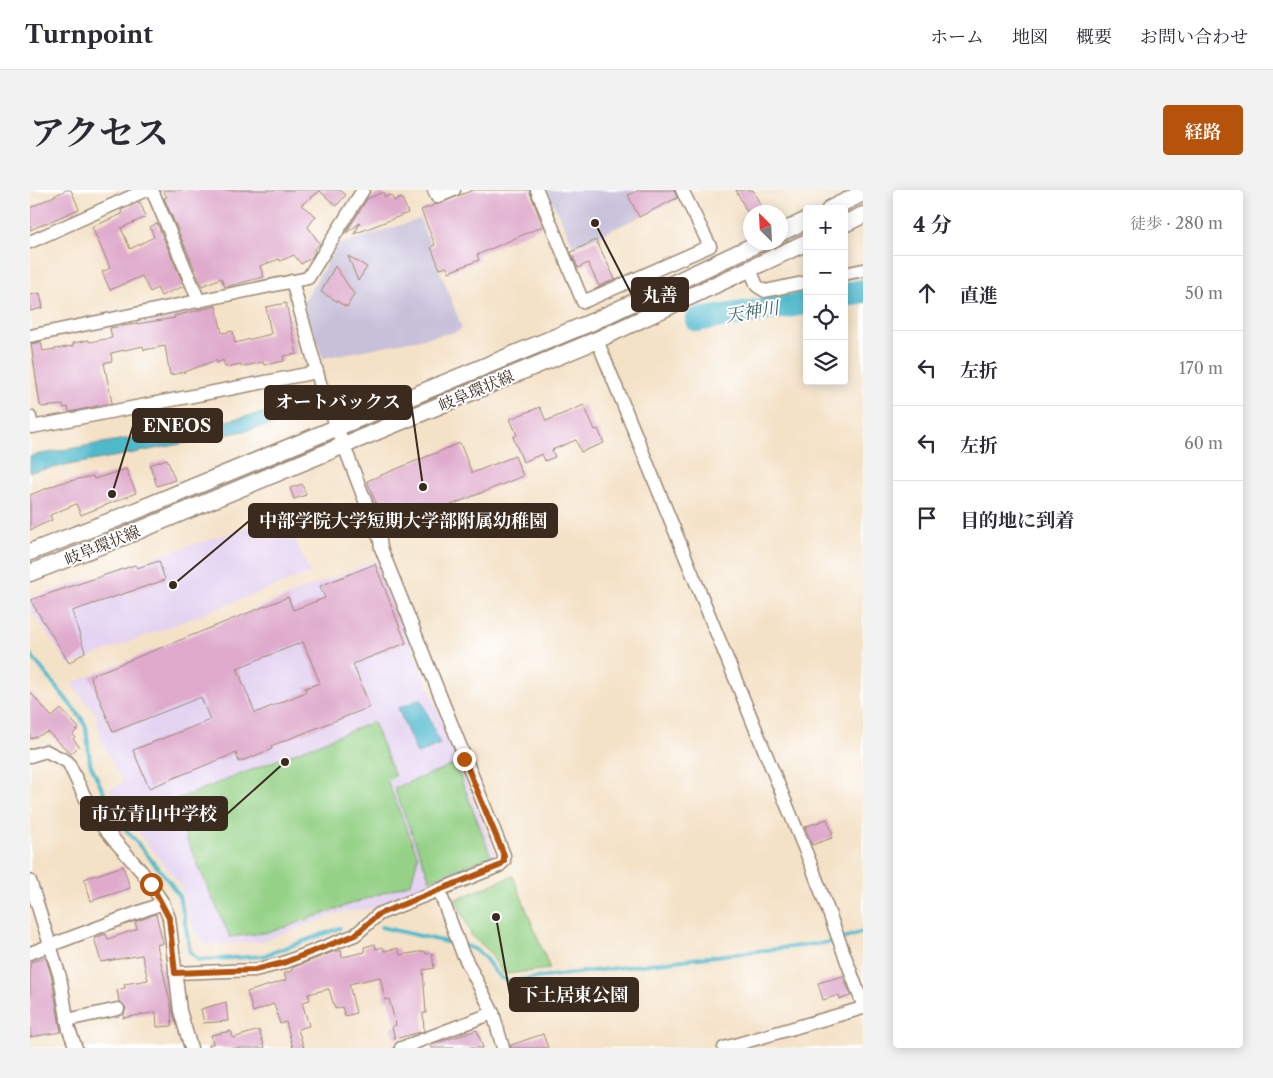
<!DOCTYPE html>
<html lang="ja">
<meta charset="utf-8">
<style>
body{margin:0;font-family:"Libre Caslon Text","Noto Serif JP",serif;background:#f2f2f3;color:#2b2b33}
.controls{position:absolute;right:15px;top:15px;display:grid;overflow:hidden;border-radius:5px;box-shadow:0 2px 12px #0003}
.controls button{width:45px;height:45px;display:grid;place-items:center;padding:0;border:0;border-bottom:1px solid #e1e1e2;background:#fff;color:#2b2b33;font:25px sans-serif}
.compass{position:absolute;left:713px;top:15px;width:45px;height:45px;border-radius:50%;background:#fff;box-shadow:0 2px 12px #0003;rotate:336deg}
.stop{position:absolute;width:15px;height:15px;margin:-11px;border:4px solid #b45309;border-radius:50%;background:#fff}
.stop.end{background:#b45309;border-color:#fff;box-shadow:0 1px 5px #0008}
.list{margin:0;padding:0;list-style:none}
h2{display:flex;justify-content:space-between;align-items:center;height:65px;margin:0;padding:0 20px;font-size:21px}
h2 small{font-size:16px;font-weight:400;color:#7c7c81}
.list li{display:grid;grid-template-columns:32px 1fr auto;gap:15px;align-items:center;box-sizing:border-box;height:75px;padding:0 20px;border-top:1px solid #e1e1e2}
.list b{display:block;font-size:19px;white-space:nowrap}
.list em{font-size:16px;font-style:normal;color:#7c7c81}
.icon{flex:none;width:28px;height:28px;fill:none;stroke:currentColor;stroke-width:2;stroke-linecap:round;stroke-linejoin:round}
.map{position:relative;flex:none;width:833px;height:858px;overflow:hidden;border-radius:5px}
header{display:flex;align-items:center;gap:30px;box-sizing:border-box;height:70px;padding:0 25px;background:#fff;border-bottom:1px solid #e1e1e2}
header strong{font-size:24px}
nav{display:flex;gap:28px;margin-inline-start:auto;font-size:18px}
.intro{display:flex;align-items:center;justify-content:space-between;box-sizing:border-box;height:120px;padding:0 30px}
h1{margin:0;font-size:35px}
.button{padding:12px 22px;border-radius:5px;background:#b45309;color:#fff;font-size:18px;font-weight:700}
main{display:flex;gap:30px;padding:0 30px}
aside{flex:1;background:#fff;border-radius:5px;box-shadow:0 2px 12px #0003}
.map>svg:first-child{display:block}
.built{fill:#e4d3f1}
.industrial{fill:#c6c0d9}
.green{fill:#95d287;stroke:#687e52}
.water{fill:#4fb9cc;stroke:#457275}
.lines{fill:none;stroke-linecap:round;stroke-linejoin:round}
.stream{stroke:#4fb9cc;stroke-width:4}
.river{stroke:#4fb9cc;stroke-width:24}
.building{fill:#dfaacc;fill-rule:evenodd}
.minor-casing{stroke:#988672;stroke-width:15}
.major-casing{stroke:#988672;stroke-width:19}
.minor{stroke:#fff;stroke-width:12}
.major{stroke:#fff;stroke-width:16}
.route{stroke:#b45309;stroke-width:6}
.labels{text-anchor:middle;stroke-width:4;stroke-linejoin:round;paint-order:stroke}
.street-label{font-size:16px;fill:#3b2a1e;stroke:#fff}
.water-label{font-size:18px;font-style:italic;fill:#436364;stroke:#fff}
.leader{fill:none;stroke:#3b2a1e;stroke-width:2}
.callout-dot{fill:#3b2a1e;stroke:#fff;stroke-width:2}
.callout{fill:#3b2a1e;stroke:#3b2a1e;stroke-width:2}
.callout-label{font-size:18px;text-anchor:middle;font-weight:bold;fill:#fff}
</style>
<header>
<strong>Turnpoint</strong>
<nav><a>ホーム</a><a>地図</a><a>概要</a><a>お問い合わせ</a></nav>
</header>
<div class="intro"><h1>アクセス</h1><a class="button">経路</a></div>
<main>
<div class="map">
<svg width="833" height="858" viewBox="0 0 833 858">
<rect width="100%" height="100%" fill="#fff"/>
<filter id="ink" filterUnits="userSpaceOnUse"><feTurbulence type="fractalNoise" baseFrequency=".02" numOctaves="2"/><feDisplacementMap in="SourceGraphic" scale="10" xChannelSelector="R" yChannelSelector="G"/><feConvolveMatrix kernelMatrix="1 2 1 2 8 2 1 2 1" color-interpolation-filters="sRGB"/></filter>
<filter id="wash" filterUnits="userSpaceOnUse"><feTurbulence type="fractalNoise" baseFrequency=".0096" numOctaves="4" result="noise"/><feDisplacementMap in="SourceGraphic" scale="20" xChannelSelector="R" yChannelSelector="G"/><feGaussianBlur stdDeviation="1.12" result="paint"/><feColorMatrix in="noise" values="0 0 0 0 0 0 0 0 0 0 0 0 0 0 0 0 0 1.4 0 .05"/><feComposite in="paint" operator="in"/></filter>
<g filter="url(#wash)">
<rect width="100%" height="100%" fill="#f4e2c7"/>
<g class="built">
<polygon points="254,325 280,383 39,475 0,419 0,408"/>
<polygon points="344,371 350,374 465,664 462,668 335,720 315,721 230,752 177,755 164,740 150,694 100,633 79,599 93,593 71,550 66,523 43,497 44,492"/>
</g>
<g class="industrial">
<polygon points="517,0 644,0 649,9 544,57"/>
<polygon points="390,29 432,138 426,142 293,168 273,113 308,55"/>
</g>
<g class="green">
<polygon points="343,532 365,586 357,590 388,667 381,693 241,742 200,747 140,612"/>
<polygon points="425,574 461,666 400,690 364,598"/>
<polygon points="483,686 520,779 476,784 472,782 458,760 441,745 426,709"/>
</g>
<g class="water">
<path d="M 343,197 L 347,209 C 232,240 117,261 0,282 L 0,266 L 195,231 L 318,205 Z"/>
<polygon points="391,509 410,554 387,564 368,518"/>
</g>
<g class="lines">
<g class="stream">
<polyline points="0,464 52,529 56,537 60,573 84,625 138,690 149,706 154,725 160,762 169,770 233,766 310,738"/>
<polyline points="351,737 425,754"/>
<path d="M 432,755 C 464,762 458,787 480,791 L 802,752 L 833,742"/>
</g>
<g class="river">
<polyline points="814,105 833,101"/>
<polyline points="667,130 777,113"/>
</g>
</g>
<g id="blocks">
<g class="building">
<polygon points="36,0 41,0 49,19 0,40 0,18"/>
<polygon points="133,0 310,0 316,5 306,16 290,1 271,15 286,26 278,37 290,54 284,59 285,61 282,67 271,74 264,65 250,71 249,69 230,76 234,87 195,97 191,88 172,96 134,8 137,7"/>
<polygon points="443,0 499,0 513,36 447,65 449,70 419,82 417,77 410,79 401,57 405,55 391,20"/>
<polygon points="610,0 644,0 647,8 609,27 598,5"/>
<polygon points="706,0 723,0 734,22 717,22"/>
<polygon points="353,2 355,7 361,5 364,11 372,8 378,23 324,44 330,33 316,43 337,9"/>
<polygon points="110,12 116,27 91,38 100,59 124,47 120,37 127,33 154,96 131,106 127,98 120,102 112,86 80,100 72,82 80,78 62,37 92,24 91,20"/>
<polygon points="566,50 585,89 569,96 558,73 548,78 541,62"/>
<polygon points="318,66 337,77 328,91"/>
<polygon points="305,76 324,104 317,117 291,102"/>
<polygon points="10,103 13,118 0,121 0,105"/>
<polygon points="256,113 267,164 253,166 254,171 234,175 233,172 211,177 211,174 195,177 193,170 187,173 186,170 155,182 140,185 135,156 114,160 113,156 81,163 82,171 74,173 82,213 39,222 38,217 34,218 33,215 12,217 10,215 1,154 11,152 13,161 43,156 43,153 59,150 59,152 82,148 80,138 145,128 144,126 186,116 192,143 203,141 205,153 241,144 236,117"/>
<polygon points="554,215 565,240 568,239 574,253 551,262 546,250 522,260 525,267 515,271 512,264 493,272 483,247 487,245 480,229 510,217 516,231"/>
<polygon points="430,253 442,283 485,266 493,286 357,341 337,291"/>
<polygon points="137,269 145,290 127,296 120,275"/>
<polygon points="96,279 106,303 51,325 46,314 20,325 22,330 0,340 0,305 30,293 63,286 64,289"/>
<polygon points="272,294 276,305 264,309 260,298"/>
<polygon points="129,371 135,390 42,421 55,462 39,473 0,410 105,375 107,378"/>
<path d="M 345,374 L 376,453 L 323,474 L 340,517 L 241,556 L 242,559 L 209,572 L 206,563 L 119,598 L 103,560 L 180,530 L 171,507 L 83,542 L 60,486 L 258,407 L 263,420 L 295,408 L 290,396 ZM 273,452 L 290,493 L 275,498 L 276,502 L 225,523 L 207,478 Z"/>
<polygon points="0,502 22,527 31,519 49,538 43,544 45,547 43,549 49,556 41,564 18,542 0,549"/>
<polygon points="797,629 803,644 801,644 802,648 782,655 775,637"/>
<polygon points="93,676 100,698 61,711 54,689"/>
<polygon points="126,724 133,753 127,755 141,816 142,836 127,837 126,822 93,828 96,818 89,811 87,800 95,798 94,794 118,790 112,765 71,772 64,748 76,744 78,749 107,739 105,732"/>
<polygon points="345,754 346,759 353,757 354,761 368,758 370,765 395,761 396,764 402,763 404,778 393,780 396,823 393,823 394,841 365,849 362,837 366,835 359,809 355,810 350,787 319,794 326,823 315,826 312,817 305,819 299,799 278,804 280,810 272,812 279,836 268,839 274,858 263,858 256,832 250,834 244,814 223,822 217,802 256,790 254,783 262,781 262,778 303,762 311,760 312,767 335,762 334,757"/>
<polygon points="16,768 22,789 31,842 0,847 0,772"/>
<polygon points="813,786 821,806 810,809 809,805 793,810 788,793"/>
<polygon points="196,812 198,831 174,833 171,819"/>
<polygon points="229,840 235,858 179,858 179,855 183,854 181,845 201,841 203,848"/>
<polygon points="447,840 453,858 401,858 401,855"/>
<polygon points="513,844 518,858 481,858 481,855"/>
</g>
</g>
</g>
<g filter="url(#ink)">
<use href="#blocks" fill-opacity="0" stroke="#988672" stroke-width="1"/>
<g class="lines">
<defs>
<g id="minor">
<polyline points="122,0 169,111"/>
<polyline points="404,0 407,7 424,0"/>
<polyline points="507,0 553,112 680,56 652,0"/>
<polyline points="0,52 116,0"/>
<polyline points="720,79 727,96 735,101 777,92"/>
<polyline points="814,84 833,80"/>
<polyline points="0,146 278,88 333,0"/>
<polyline points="567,150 782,677 833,815"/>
<polyline points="0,227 2,237 287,182"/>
<polyline points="0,566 16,561 38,572 65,628 112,682 133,713 139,728 150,821 161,858"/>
<polyline points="0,691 30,787 39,840 46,858"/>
<polyline points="409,700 432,762 463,823 473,858"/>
<polyline points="0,763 133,713"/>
<polyline points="145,783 225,780 253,773 325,745 349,724 469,676 474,671 474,665 351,358 350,350 290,193 262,91"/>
<polyline points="37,830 88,819"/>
<polyline points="371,858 463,823"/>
<polyline points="694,858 833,818"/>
</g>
<g id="major">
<polyline points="800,19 833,3"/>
<polyline points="814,34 833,25"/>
<polyline points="750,43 777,30"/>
<polyline points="0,362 86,329 562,132 731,52"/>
<polyline points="0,383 93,347 567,150 777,52"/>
</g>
</defs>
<use href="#minor" class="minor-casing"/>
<use href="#major" class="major-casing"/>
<use href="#minor" class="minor"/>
<use href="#major" class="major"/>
</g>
</g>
<g class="lines" filter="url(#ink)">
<polyline class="route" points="121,694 139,728 145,783 225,780 253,773 325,745 349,724 469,676 474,671 474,665 434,569"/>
</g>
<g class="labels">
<g class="street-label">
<text transform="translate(446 200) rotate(-23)" y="6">岐阜環状線</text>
<text transform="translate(72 355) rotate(-22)" y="6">岐阜環状線</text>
</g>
<g class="water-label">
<text transform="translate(722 122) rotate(-9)" y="6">天神川</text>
</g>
</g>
<path class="leader" d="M565 33L602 105M393 297L381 212M82 304L103 236M143 395L219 331M255 572L197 624M466 727L480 805"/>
<g class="callout-dot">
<circle cx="565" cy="33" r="5"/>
<circle cx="393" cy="297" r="5"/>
<circle cx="82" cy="304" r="5"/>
<circle cx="143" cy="395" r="5"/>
<circle cx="255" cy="572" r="5"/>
<circle cx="466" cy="727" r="5"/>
</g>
<g class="callout">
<rect x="602" y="88" width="56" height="33" rx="5"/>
<rect x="235" y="196" width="146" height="33" rx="5"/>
<rect x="103" y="219" width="89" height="33" rx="5"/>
<rect x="219" y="314" width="308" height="33" rx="5"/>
<rect x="51" y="607" width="146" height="33" rx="5"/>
<rect x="480" y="788" width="128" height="33" rx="5"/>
</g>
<g class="callout-label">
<text x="630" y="111">丸善</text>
<text x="308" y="218">オートバックス</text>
<text x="147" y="242">ENEOS</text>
<text x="373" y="337">中部学院大学短期大学部附属幼稚園</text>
<text x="124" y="630">市立青山中学校</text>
<text x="544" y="811">下土居東公園</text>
</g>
</svg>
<div class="controls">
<button>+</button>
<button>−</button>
<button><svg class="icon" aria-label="locate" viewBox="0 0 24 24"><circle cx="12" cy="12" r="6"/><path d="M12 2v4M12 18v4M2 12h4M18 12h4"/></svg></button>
<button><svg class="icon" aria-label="layers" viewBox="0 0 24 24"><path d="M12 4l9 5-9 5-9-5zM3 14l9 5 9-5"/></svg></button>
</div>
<svg class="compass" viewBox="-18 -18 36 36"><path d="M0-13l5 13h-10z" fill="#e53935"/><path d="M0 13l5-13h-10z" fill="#7c7c81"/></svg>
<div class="stop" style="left:121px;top:694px"></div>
<div class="stop end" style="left:434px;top:569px"></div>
</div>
<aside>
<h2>4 分<small>徒歩 · 280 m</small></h2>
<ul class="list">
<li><svg class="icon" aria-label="ahead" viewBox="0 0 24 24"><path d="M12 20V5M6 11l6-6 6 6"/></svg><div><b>直進</b></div><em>50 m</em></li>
<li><svg class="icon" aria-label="left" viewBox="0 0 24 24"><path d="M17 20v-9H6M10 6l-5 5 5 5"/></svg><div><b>左折</b></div><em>170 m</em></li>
<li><svg class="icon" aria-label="left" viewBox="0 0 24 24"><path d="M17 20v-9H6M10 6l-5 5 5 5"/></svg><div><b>左折</b></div><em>60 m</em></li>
<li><svg class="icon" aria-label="arrive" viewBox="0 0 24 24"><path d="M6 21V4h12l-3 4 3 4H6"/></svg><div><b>目的地に到着</b></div></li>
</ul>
</aside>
</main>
